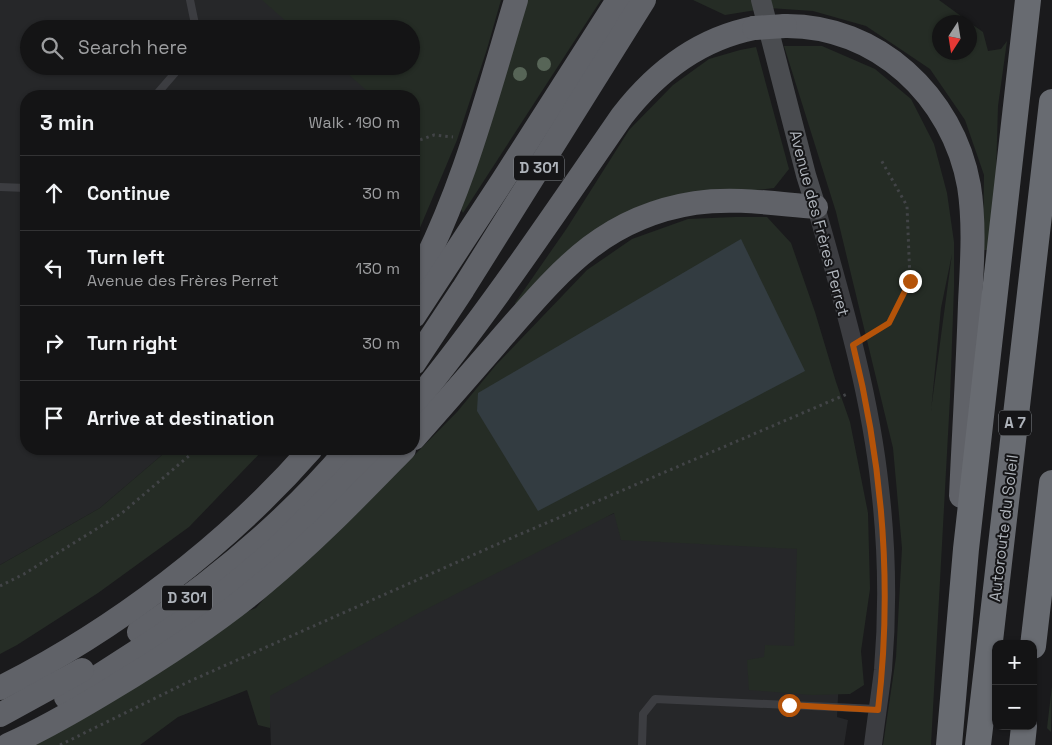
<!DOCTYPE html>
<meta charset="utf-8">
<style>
body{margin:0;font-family:"Space Grotesk",sans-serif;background:#1d1d1e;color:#f1f3f6}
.controls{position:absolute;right:15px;bottom:15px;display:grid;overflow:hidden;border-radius:10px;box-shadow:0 1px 4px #0004}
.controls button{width:45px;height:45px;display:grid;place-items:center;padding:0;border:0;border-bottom:1px solid #333334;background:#141415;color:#f1f3f6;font:25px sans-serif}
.compass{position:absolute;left:932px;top:15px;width:45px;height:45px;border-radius:50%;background:#141415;box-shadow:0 1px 4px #0004;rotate:192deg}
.stop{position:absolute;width:15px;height:15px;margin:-11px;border:4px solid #b45309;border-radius:50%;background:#fff}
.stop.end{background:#b45309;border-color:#fff;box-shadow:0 1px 5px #0008}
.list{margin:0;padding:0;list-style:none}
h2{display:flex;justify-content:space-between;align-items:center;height:65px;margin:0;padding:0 20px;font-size:21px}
h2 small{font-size:16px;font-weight:400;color:#9d9ea0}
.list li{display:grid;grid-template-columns:32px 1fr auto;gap:15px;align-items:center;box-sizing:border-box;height:75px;padding:0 20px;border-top:1px solid #333334}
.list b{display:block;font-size:19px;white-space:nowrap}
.list p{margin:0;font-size:16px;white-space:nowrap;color:#9d9ea0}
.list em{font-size:16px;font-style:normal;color:#9d9ea0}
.icon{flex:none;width:28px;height:28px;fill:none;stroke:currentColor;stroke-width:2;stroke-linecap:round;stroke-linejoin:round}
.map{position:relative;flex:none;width:1052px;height:745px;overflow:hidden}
.search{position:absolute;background:#141415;box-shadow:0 1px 4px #0004;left:20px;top:20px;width:400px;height:55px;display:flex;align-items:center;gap:12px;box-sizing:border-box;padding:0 18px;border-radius:28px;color:#9d9ea0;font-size:19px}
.panel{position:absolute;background:#141415;box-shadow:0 1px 4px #0004;left:20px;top:90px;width:400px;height:365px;border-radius:20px}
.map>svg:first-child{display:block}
.built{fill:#262729;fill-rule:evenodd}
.green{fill:#252c25;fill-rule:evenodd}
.water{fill:#333c41}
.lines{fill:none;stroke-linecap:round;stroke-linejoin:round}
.path{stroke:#424447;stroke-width:3;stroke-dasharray:2.5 4;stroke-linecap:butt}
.service{stroke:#3c3d41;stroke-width:8}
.tertiary{stroke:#3c3d41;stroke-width:18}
.secondary{stroke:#4a4c50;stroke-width:20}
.trunk{stroke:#606268;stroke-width:24}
.motorway{stroke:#686b71;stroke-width:26}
.trunk-bridge{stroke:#606268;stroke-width:24}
.tree{fill:#576557}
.route{stroke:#b45309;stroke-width:6}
.labels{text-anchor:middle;stroke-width:4;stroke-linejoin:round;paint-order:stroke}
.shield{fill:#151517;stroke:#808489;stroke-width:1}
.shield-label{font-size:15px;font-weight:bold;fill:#aeb3ba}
.street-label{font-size:16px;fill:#aeb3ba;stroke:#151517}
</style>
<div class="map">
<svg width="1052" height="745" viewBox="0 0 1052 745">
<rect width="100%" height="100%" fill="#1a1a1c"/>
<g class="built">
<path d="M 0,0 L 477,0 L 414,96 L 26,96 L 26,449 L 169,449 L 100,508 L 0,565 ZM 29,29 L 411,29 L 411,66 L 29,66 Z"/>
<polygon points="615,513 798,549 839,677 837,717 848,720 844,745 271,745 269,696 280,652"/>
</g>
<g class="green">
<polygon points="262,0 501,0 487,49 457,140 414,242 414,96 373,96 339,66 411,66 411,29 295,29"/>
<polygon points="525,0 601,0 463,213 459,206"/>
<polygon points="693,0 939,0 969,22 940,22 940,52 970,52 970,23 983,32 988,51 1001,49 1007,41 998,106 996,175 989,250 983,250 984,175 965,120 930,69 866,26 813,11 769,8 725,15"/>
<path d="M 784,46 L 822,46 L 875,69 L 911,99 L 934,144 L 947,193 L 954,242 L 954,287 L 950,398 L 931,745 L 883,745 L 896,657 L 902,548 L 893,448 L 836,212 ZM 952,254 L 931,410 L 931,411 L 941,308 Z"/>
<polygon points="756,47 789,169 774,188 757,190 695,191 647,203 610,224 518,306 515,303 567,228 629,130 673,85 709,59 740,50"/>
<polygon points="735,217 767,217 791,243 815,312 836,382 850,422 868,513 870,589 861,651 864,685 850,694 812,695 749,690 747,660 764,657 765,645 794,646 797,549 621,540 614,513 417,614 270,696 270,728 258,725 247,690 178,717 140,745 33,745 69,727 236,616 256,608 285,574 352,518 457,412 496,365 587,270 632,239 688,219"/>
<polygon points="169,449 264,449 189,527 98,593 17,645 0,654 0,565 100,508"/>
<polygon points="1052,686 1051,732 1047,728"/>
</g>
<polygon class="water" points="741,239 805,371 538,511 477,411 478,393"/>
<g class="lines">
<g class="path">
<polyline points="414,142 434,135 453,137"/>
<polyline points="868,335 889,323 910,281 907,206 880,158"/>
<polyline points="0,586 24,574 122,513 197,449"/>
<polyline points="60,745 188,682 509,539 847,394"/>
</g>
<g class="service">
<polyline points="190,0 196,29"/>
<polyline points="155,96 181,66"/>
<polyline points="0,187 26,188"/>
<polyline points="642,745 643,714 655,699 877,709"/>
</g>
<path class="tertiary" d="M 816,207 C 842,299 870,392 880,488 C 887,548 888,610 883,670 C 880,695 876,720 873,745"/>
<polyline class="secondary" points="761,0 806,175 816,207"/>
<g class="trunk">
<path d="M 785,26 C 877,25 953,96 969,186 C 975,224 972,264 970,303 C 968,367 964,431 961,496"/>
<path d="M 414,283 C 462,195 487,96 516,0"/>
<polyline points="414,316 503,180 618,0"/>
<polyline points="414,363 463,289 644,0"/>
<path d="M 414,404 C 489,312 555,213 622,116 C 656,72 699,39 754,28"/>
<path d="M 414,438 C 444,404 474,370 504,335 C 561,270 604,217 695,203 C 735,197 776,204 816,207"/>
<path d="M 139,632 C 216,580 288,520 348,449"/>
<path d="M 0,688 C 115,630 227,545 311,449"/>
<polyline points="66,697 184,621 230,588 274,551 313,513 375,449"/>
<polyline points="0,715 82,670"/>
<path d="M 8,745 C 44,729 78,709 111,689 C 164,657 217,623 264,583 C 314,542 359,495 404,449"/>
</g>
<g class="motorway">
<polyline points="1033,646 1052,483"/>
<polyline points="949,745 966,549 1028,0"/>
<polyline points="978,745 1052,102"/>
<polyline points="1022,745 1024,726"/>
</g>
<polyline class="trunk-bridge" points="754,28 785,26"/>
</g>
<g class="tree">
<circle cx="544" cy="64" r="7"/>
<circle cx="520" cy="74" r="7"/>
</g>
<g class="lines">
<path class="route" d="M 789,705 L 878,710 C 893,585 883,466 853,345 L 889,323 L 910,281"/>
</g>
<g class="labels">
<g class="shield">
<rect x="514" y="155.5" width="50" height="25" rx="4"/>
<rect x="999" y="410.5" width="32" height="25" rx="4"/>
<rect x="162" y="585.5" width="50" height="25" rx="4"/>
</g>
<g class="shield-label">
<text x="539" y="173">D 301</text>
<text x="1015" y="428">A 7</text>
<text x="187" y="603">D 301</text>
</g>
<g class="street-label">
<text transform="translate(820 223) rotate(75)" y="6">Avenue des Frères Perret</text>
<text transform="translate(1003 528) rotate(-83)" y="6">Autoroute du Soleil</text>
</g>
</g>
</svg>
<div class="controls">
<button>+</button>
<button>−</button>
</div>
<svg class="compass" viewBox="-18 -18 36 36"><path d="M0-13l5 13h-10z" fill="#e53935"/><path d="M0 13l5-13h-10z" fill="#9d9ea0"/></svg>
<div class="stop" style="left:789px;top:705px"></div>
<div class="stop end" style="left:910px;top:281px"></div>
<div class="search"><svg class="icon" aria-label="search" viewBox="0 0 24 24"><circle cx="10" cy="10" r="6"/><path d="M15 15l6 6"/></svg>Search here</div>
<section class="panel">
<h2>3 min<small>Walk · 190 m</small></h2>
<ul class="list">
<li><svg class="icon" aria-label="ahead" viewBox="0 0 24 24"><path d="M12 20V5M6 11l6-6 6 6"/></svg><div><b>Continue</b></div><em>30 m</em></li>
<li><svg class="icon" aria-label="left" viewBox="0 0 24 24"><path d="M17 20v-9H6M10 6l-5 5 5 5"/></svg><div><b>Turn left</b><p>Avenue des Frères Perret</p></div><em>130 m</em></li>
<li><svg class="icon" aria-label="right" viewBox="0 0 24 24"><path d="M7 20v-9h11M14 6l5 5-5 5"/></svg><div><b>Turn right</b></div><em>30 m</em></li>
<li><svg class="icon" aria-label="arrive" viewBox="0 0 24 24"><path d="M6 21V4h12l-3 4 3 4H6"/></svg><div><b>Arrive at destination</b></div></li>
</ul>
</section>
</div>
